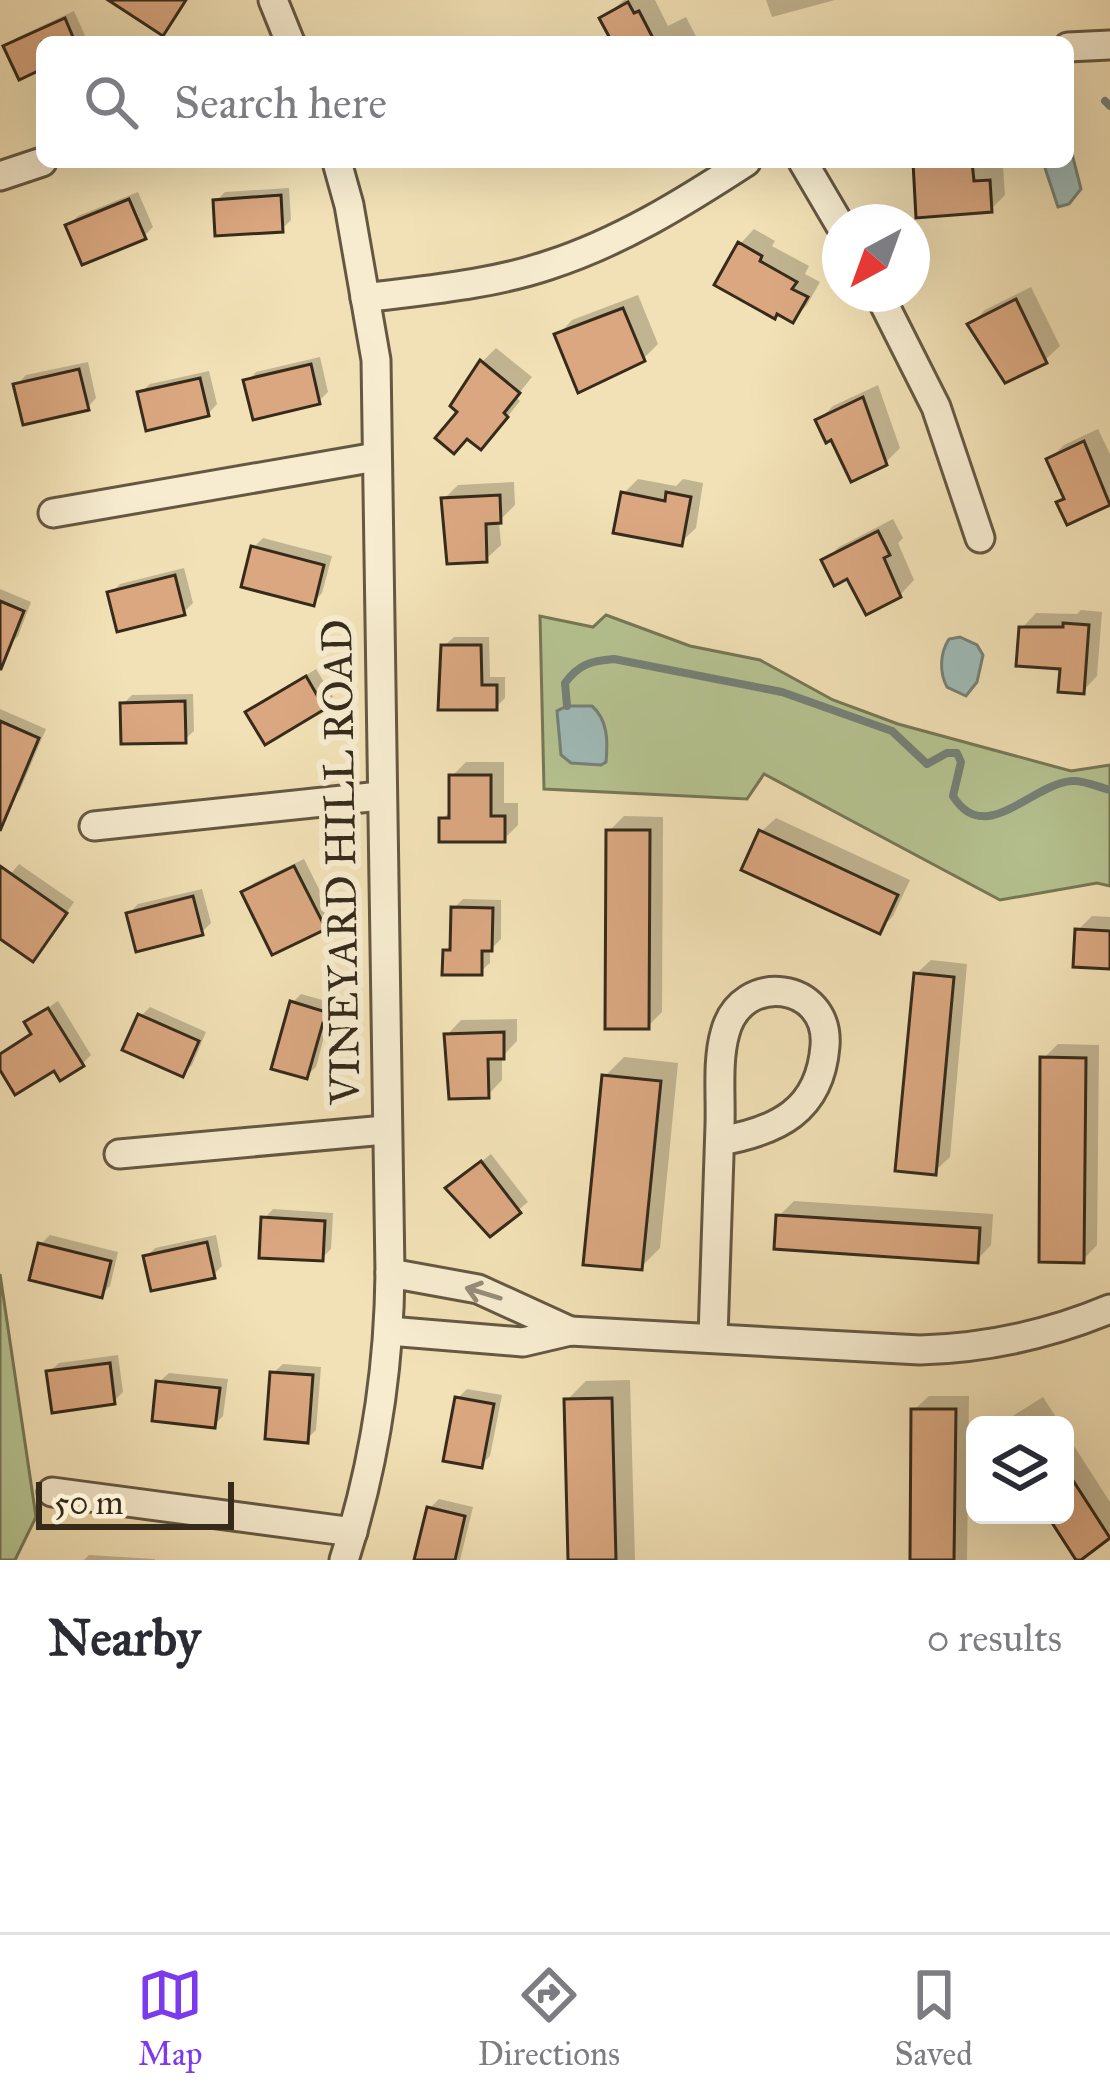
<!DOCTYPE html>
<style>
body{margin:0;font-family:"IM FELL Great Primer",serif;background:#f7f7f7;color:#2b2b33}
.controls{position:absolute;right:36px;bottom:36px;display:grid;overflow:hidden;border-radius:18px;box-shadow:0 12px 48px #0002}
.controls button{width:108px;height:108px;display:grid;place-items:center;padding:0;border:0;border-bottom:3px solid #e1e1e2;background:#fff;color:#2b2b33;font:60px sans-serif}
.compass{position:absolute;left:822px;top:204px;width:108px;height:108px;border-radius:50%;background:#fff;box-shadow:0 12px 48px #0002;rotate:221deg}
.scale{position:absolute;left:36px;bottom:30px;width:198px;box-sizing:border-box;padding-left:12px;border:6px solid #362b1b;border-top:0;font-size:33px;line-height:42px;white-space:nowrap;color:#362b1b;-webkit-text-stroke:9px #f7ecd0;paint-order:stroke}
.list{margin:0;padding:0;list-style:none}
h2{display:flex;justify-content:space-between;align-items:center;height:156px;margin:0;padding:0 48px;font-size:51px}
h2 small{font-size:39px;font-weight:400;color:#7c7c81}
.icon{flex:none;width:66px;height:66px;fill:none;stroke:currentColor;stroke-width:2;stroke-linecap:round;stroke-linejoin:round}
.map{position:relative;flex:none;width:1110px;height:1560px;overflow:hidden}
.search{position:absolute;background:#fff;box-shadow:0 12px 48px #0002;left:36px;right:36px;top:36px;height:132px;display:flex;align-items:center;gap:30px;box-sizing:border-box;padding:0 42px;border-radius:18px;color:#7c7c81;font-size:45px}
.sheet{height:372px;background:#fff}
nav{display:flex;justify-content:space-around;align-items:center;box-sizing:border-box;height:168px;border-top:3px solid #e1e1e2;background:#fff;font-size:33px;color:#7c7c81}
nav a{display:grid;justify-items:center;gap:6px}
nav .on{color:#7c3aed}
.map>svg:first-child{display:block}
.green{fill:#b6c492;stroke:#767856;stroke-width:3}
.water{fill:#9fbbb8;stroke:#758179;stroke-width:3}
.shadow{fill:#0003}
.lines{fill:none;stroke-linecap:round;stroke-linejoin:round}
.stream{stroke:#758179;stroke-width:8}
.building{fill:#daa780;stroke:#362b1b;stroke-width:3}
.minor-casing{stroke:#655842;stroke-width:33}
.minor{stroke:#f7ecd0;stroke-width:27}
.oneway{stroke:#968c76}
.labels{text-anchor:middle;stroke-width:12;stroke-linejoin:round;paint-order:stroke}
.street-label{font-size:42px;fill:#362b1b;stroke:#f7ecd0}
</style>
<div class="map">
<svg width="1110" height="1560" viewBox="0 0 1110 1560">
<rect width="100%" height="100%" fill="#f2e1b6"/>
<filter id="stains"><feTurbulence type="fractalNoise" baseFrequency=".00167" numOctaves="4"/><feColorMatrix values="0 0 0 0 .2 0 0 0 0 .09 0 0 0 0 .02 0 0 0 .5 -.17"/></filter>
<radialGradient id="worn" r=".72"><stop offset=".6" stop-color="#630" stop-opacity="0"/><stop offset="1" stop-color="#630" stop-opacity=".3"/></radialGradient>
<g class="green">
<polygon points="606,615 690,646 760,660 833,700 898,724 1071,771 1110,765 1110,886 1097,883 1000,900 764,774 747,799 544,789 540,616 593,627"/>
<polygon points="0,1274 36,1517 15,1560 0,1560"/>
</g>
<g class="water">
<polygon points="1068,138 1081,189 1069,204 1058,207 1043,162 1068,162"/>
<path d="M 960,637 L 977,645 L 983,655 L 977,682 L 966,696 L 947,687 C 939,672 940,653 949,639 Z"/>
<path d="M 567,706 L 592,706 C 608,720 608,741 606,762 L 601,765 L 571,763 L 561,755 L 557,711 Z"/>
</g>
<g class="shadow">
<polygon points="624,0 655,0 668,26 686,17 699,42 603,42 612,37 603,18"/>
<polygon points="766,0 835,0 772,17"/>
<polygon points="74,11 87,40 42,42 42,66 7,47 16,38"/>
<polygon points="915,162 986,162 987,168 1003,167 1005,195 991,209"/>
<polygon points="289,188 291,220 282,229 216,201 225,192"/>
<polygon points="138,192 153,227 144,236 69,225 78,216"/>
<polygon points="754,229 775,241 772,246 809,266 805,274 820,282 807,305 793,319 740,244"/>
<polygon points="1031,287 1060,346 1045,360 971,324 985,310"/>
<polygon points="638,295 658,344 643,359 558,335 572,320"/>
<polygon points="496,348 532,377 516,397 520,401 495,432 461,411 482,362"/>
<polygon points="320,357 328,392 319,401 247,381 256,372"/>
<polygon points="88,362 96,398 87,408 17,385 26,375"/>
<polygon points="209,371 217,404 208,414 140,393 150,384"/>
<polygon points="878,385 900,448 885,463 833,437 819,420 833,406"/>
<polygon points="1098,429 1110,454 1110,502 1069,521 1060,503 1067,496 1050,459 1064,445"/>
<polygon points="638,479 676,486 683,479 703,483 696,528 681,542 623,494"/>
<polygon points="514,482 515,505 499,521 501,545 486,559 444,499 458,485"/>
<polygon points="893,519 903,538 898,543 914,580 900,595 824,561 839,547"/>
<polygon points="263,538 332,556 322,593 313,603 254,547"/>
<polygon points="184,568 193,603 184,612 111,593 120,584"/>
<polygon points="0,589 31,602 18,636 9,645 0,642"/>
<polygon points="1081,610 1102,612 1097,676 1083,691 1063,666 1022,628 1036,613 1077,614"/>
<polygon points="454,637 489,637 490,677 505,677 505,698 496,707 444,646"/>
<polygon points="316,669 333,697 266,741 249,712"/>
<polygon points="193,694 194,731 184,740 123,704 132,695"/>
<polygon points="0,709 46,729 20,790 11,800 0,795"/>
<polygon points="466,762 504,762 504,803 518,803 518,825 504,839 442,819 452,810 452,776"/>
<polygon points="624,816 663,817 662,1012 648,1026 609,831"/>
<polygon points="776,818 910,880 893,916 879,931 761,832"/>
<polygon points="304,859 333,917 324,927 244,893 254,883"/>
<polygon points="19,864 74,902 42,949 0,935 0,887"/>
<polygon points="202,889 211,923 202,932 129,914 138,904"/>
<polygon points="463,899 501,900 501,939 490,950 490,963 480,972 446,951 453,944 454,908"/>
<polygon points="1092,916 1110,917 1110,966 1078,930"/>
<polygon points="931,960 967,964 950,1157 935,1171 916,974"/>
<polygon points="301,994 333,1003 316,1067 306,1076 292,1003"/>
<polygon points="58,1001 91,1055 82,1064 55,1067 0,1064 0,1055 6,1049 34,1032 28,1022"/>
<polygon points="150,1007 206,1032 192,1065 183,1074 141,1016"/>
<polygon points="517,1019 517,1041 502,1057 502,1080 488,1095 447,1035 461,1020"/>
<polygon points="1058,1044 1099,1045 1097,1245 1083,1260 1043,1059"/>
<polygon points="624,1057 678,1063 660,1248 641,1267 605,1076"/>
<polygon points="491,1154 528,1202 490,1233 458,1180"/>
<polygon points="794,1201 993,1214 991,1245 977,1260 779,1216"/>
<polygon points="273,1209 333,1213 331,1249 322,1258 264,1219"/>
<polygon points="50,1235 118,1252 110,1286 101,1295 41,1244"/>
<polygon points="216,1235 222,1266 213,1275 146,1257 155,1248"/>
<polygon points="118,1355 123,1392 114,1401 49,1372 59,1363"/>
<polygon points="283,1364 321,1367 316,1430 306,1440 273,1373"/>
<polygon points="169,1373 228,1379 223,1416 214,1425 159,1382"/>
<polygon points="630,1380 635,1560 572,1560 567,1400 586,1381"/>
<polygon points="467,1389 502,1395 490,1456 481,1465 458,1398"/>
<polygon points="929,1396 969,1396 967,1560 912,1560 914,1410"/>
<polygon points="1043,1397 1061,1425 1003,1425 1011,1417"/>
<polygon points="1065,1432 1110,1502 1110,1538 1050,1515 1065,1515"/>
<polygon points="439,1499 473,1507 460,1560 417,1560 430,1508"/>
<polygon points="89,1555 155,1559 155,1560 84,1560"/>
</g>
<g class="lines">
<g class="stream">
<polyline points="1105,101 1110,106"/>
<path d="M 567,706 L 565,683 C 579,664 591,661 614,659 L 782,692 L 892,731 L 927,764 L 947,753 L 957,753 L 961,762 L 953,796 C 985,848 1031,784 1072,781 C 1084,780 1098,787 1110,790"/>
</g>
</g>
<g class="building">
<polygon points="108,0 186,0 163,36"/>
<polygon points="628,2 634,13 639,11 655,42 612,42 599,18"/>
<polygon points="65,18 75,42 42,42 42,69 19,80 3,46"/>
<polygon points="913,162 972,162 974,181 990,180 992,212 916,218"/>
<polygon points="281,195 283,232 215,236 213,200"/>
<polygon points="129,199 146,239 82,265 65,225"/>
<polygon points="738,242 762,256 760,261 797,282 792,289 808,297 793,323 777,314 775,319 714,285"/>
<polygon points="1016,299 1047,363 1005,383 967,324"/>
<polygon points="623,308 645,361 578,393 554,334"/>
<polygon points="480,360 520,393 504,413 508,417 481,450 467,439 454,454 435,438 457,412 450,406"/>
<polygon points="311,364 320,404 253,420 243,380"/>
<polygon points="79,369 89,410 23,425 13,384"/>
<polygon points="200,378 209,416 146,431 137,392"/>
<polygon points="863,397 887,465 851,482 831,440 826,443 815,420"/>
<polygon points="1084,441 1110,505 1067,525 1056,502 1064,499 1046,459"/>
<polygon points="621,492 665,501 666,492 691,497 682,546 613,533"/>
<polygon points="500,495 501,523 486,524 487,562 447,564 441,498"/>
<polygon points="878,531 890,555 884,558 901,597 866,615 847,579 834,586 821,560"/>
<polygon points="251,546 324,565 314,606 241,587"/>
<polygon points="175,575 185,615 117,632 107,592"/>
<polygon points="0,601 24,611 1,669 0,669"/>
<polygon points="1063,623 1089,625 1084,694 1058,692 1060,669 1016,666 1019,627 1063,627"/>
<polygon points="441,645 481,645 482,685 497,685 497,710 438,710"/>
<polygon points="306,676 325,709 265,745 245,712"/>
<polygon points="185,701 186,743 121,744 120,703"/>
<polygon points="0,721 39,738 0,831"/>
<polygon points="449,775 491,775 491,816 505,816 505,842 439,842 439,818 449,818"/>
<polygon points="606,830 650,830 649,1029 605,1029"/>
<polygon points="759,830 898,895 880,934 741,870"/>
<polygon points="0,866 67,913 33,962 0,939"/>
<polygon points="294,866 326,929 272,955 241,892"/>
<polygon points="193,896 203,935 136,952 126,913"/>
<polygon points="451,907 493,908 492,951 482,951 482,975 442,975 443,950 450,950"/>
<polygon points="1075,929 1110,931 1110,969 1073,967"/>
<polygon points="914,973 954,977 936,1175 895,1171"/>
<polygon points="290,1001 326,1012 307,1079 271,1069"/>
<polygon points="48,1008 84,1066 60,1081 54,1071 15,1095 0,1070 0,1054 31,1034 24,1022"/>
<polygon points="138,1014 199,1041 183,1077 122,1050"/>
<polygon points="504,1032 504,1059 488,1059 489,1098 449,1099 444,1034"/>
<polygon points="1040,1057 1086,1058 1084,1263 1039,1262"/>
<polygon points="602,1075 661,1081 642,1270 583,1265"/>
<polygon points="481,1161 521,1213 490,1237 445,1188"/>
<polygon points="776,1215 980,1228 978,1263 774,1249"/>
<polygon points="261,1217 325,1221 323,1261 259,1258"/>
<polygon points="207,1242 215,1278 151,1291 143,1256"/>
<polygon points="38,1243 111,1261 102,1298 29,1280"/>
<polygon points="110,1363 115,1404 52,1413 46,1371"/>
<polygon points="270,1372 313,1375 308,1443 265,1439"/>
<polygon points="156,1381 220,1388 215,1428 152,1421"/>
<polygon points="455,1397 494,1404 482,1468 443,1461"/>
<polygon points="612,1398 616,1560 568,1560 564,1399"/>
<polygon points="911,1409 956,1409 954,1560 910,1560"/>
<polygon points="1065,1468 1110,1538 1081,1560 1076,1560 1047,1515 1065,1515"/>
<polygon points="427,1507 465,1516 455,1560 414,1560"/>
</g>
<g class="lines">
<defs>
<g id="minor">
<polyline points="273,0 290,42"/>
<polyline points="1068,47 1110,45"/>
<path d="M 337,162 L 349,205 L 376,360 L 390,1273 C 389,1370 374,1467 344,1560"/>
<polyline points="803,162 840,225"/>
<polyline points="0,176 42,162"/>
<polyline points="879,294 936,407 980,538"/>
<path d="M 365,298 C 426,290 490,285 549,265 C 620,242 683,203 746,162"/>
<polyline points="53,513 376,457"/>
<polyline points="94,826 380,796"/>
<polyline points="119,1154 385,1130"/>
<polyline points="390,1273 478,1289 570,1331"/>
<path d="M 389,1331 L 523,1342 L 570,1331 L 920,1350 C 988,1348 1048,1335 1110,1309"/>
<path d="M 713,1337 C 715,1266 718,1196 720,1125 C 721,1096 717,1061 725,1033 C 741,970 830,982 825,1046 C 820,1111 777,1131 720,1141"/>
<polyline points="52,1492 353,1532"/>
</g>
</defs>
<use href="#minor" class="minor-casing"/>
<use href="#minor" class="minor"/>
</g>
<defs><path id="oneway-shaft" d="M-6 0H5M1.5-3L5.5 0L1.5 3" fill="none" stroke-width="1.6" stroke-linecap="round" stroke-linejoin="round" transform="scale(3)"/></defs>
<use class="oneway" href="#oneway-shaft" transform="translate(483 1293) rotate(-163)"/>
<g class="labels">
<g class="street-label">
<text transform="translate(340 862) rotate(-91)" y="15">VINEYARD HILL ROAD</text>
</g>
</g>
<rect width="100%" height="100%" filter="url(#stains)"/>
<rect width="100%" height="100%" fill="url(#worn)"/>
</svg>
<div class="controls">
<button><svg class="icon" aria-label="layers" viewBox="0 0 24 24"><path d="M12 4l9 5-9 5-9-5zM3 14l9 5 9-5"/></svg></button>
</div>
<svg class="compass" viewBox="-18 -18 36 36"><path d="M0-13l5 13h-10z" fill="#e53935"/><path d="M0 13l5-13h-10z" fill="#7c7c81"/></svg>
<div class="scale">50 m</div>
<div class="search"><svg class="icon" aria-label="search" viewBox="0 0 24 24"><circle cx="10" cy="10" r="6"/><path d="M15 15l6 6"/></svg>Search here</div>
</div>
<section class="sheet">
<h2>Nearby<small>0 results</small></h2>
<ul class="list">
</ul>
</section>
<nav>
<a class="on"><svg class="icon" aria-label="map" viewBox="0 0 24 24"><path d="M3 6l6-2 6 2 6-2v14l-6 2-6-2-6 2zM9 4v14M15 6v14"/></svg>Map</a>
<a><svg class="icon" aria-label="directions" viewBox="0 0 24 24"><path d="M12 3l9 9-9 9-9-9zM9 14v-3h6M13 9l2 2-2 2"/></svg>Directions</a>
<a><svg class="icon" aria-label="saved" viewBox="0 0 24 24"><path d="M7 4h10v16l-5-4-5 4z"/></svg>Saved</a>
</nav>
